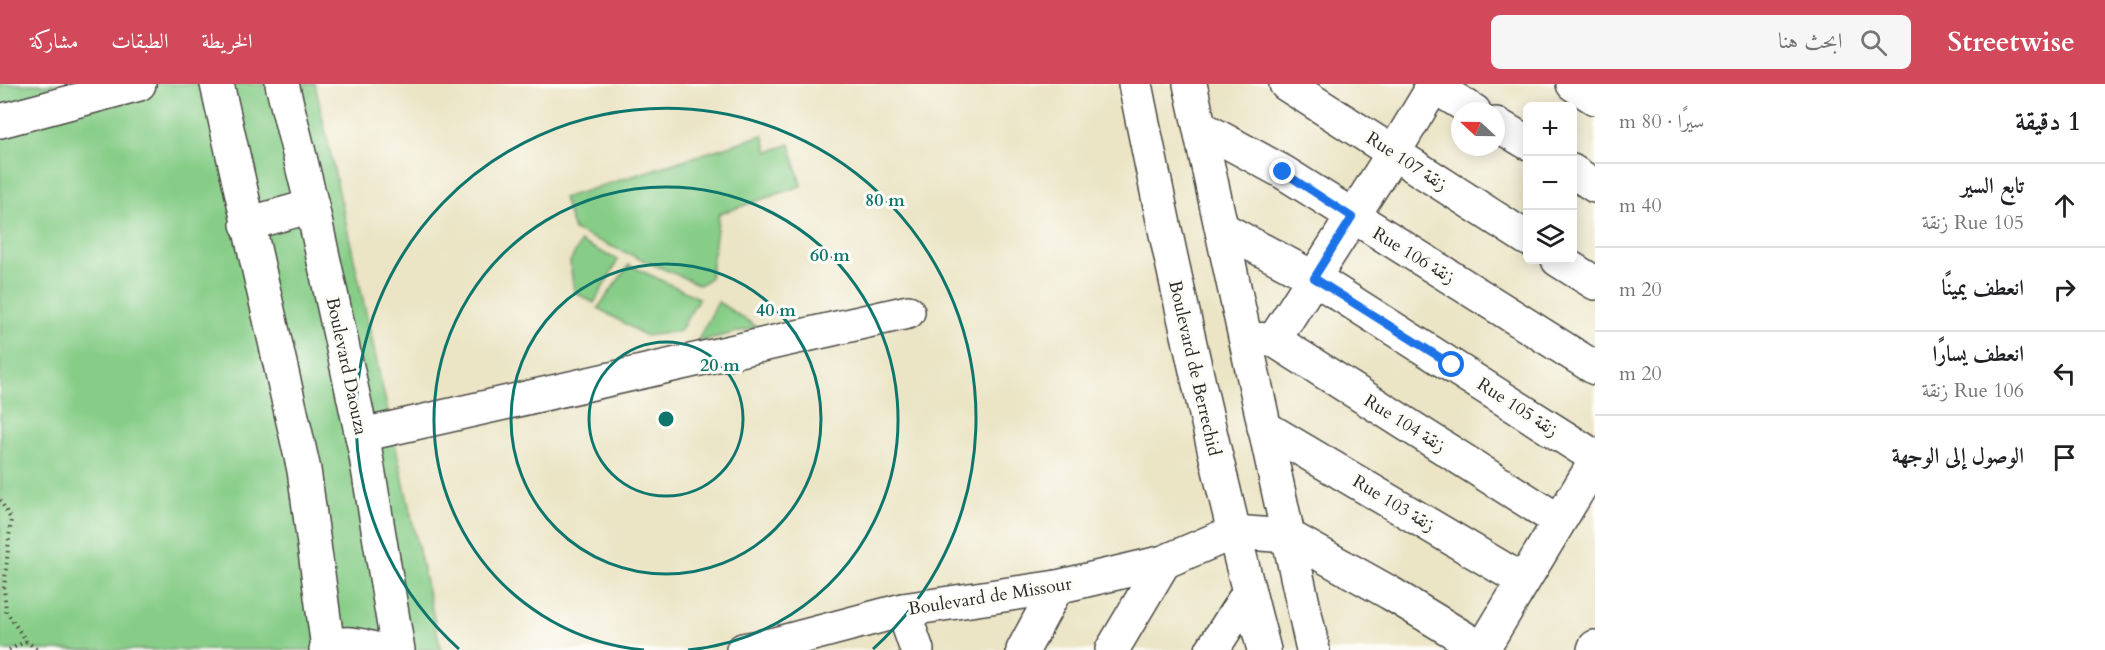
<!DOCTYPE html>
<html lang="ar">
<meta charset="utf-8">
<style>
body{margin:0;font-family:Cardo,Amiri,serif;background:#f6f6f6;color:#202124;direction:rtl}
.controls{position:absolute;right:18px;top:18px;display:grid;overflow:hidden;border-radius:9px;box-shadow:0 3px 15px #0003}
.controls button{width:54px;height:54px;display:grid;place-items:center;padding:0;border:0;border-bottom:2px solid #e0e0e0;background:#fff;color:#202124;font:30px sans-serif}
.compass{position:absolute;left:1451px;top:18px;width:54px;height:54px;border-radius:50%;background:#fff;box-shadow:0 3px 15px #0003;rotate:292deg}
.stop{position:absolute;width:18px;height:18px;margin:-14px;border:4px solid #1a73e8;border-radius:50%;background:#fff}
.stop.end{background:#1a73e8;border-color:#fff;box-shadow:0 2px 6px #0008}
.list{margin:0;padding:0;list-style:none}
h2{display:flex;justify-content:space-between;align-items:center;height:78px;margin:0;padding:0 24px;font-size:26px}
h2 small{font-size:20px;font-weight:400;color:#757577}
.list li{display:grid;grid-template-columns:39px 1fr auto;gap:18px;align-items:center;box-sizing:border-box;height:84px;padding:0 24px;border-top:2px solid #e0e0e0}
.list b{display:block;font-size:22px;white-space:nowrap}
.list p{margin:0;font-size:20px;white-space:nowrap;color:#757577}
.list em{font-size:20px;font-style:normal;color:#757577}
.icon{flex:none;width:33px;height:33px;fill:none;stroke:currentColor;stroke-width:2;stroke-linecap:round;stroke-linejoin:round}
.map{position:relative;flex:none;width:1595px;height:566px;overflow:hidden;direction:ltr}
header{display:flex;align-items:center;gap:36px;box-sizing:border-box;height:84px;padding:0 30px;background:#d1495b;color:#fff}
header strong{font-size:28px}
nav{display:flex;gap:33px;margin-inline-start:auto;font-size:21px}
.search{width:420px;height:54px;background:#f6f6f6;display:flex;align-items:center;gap:15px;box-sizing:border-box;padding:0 21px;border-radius:9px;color:#757577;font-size:22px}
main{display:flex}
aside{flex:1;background:#fff}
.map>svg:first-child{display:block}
.green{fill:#87cd88;stroke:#597c5a;stroke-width:1.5}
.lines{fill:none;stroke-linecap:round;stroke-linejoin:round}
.minor-casing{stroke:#484742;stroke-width:36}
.path{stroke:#484742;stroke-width:4;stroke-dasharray:1.5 4.5;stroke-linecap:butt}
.minor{stroke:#fff;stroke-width:33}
.route{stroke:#1a73e8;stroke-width:8}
.ring{fill:none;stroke:#0f766e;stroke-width:3}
.labels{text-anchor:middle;stroke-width:6;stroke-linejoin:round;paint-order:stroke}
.street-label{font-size:18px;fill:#2b2b2b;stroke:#fdfcf7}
.centre{fill:#0f766e;stroke:#fdfcf7;stroke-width:3}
.ring-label{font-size:18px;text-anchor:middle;font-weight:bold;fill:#0f766e;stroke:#fdfcf7;stroke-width:6;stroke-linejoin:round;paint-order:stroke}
</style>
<header>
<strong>Streetwise</strong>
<div class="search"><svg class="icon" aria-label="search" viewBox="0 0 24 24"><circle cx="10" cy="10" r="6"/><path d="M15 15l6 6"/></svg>ابحث هنا</div>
<nav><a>الخريطة</a><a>الطبقات</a><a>مشاركة</a></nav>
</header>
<main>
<aside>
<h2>1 دقيقة<small>سيرًا · 80 m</small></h2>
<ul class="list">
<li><svg class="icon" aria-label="ahead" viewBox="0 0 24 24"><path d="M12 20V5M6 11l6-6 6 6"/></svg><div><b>تابع السير</b><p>Rue 105 زنقة</p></div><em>40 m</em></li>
<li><svg class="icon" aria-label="right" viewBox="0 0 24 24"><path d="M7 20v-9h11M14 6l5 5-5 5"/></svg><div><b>انعطف يمينًا</b></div><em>20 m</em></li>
<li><svg class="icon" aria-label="left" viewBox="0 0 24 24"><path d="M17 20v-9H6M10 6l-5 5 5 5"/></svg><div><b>انعطف يسارًا</b><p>Rue 106 زنقة</p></div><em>20 m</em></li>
<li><svg class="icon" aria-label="arrive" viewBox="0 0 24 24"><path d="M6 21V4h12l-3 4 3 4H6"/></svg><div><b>الوصول إلى الوجهة</b></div></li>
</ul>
</aside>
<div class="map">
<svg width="1595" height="566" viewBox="0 0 1595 566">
<rect width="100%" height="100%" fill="#fdfcf7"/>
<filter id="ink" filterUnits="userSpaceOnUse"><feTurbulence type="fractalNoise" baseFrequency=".0167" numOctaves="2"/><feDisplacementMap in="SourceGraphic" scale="12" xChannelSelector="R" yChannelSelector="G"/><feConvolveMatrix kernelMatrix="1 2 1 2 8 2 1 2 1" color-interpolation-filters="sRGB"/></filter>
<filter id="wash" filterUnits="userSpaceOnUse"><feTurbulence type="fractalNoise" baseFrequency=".008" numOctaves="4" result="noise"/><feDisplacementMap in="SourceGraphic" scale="24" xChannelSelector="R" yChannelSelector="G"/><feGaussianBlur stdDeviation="1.35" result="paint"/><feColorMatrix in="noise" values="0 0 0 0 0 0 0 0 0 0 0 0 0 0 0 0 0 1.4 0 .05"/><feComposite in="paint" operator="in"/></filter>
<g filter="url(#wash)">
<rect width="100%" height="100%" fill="#ebe4c5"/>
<g class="green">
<polygon points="0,0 315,0 441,566 0,566"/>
<polygon points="763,51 768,68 790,60 801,102 719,130 710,194 700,201 574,146 563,114"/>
<polygon points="581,158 618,176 594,219 574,208 570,178"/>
<polygon points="629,181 699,214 680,247 646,252 598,224"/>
<polygon points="718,218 757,243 697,258"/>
</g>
</g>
<g filter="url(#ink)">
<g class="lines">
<defs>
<g id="minor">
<polyline points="217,0 304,386 328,564"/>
<polyline points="282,0 312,122 365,366 398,566"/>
<path d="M 1135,0 C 1173,190 1215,379 1264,566"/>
<polyline points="1190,0 1313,566"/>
<polyline points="1286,0 1528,155"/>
<polyline points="1430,0 1474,27"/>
<polyline points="1573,0 1595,14"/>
<polyline points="0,37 139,0"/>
<polyline points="1496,40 1528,59"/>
<polyline points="1200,43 1283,88 1595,284"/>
<polyline points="1572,87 1595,102"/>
<polyline points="247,140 312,122"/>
<polyline points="1223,145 1314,194 1595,373"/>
<polyline points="1558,176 1595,199"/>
<polyline points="1247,255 1274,256 1559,437"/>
<polyline points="1274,256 1394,68 1435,0"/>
<polyline points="1264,343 1522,496"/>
<polyline points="362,351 908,228"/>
<polyline points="903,526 917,566"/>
<path d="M 326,566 C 343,555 361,561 378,566"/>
<polyline points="743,566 775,560 903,526 1057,503 1164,478 1234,448 1288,452 1390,509 1482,565"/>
<polyline points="1023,566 1057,503"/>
<polyline points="1112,566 1164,478"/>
<polyline points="1212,566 1249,508"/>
<polyline points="1482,566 1595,378"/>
<polyline points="1594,566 1595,563"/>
</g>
</defs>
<use href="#minor" class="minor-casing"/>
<g class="path">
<polyline points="0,416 11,435 4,505 6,527 26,557 38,566"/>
<polyline points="9,566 26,557"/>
</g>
<use href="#minor" class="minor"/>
</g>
</g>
<g class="lines" filter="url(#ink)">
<polyline class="route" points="1283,88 1352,133 1314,194 1452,281"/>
</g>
<g class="ring">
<circle cx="666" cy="335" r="77"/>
<circle cx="666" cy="335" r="155"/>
<path d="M644 566A232 232 0 1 1 688 566"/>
<path d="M459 565A310 310 0 1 1 873 565"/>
</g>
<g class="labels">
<g class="street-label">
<text transform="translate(1407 77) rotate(33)" y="6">Rue 107 زنقة</text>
<text transform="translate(1414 171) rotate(31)" y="6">Rue 106 زنقة</text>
<text transform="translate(347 282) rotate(78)" y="6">Boulevard Daouza</text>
<text transform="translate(1195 284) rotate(77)" y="6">Boulevard de Berrechid</text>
<text transform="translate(1518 323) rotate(33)" y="6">Rue 105 زنقة</text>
<text transform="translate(1405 339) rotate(32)" y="6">Rue 104 زنقة</text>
<text transform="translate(1394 419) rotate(31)" y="6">Rue 103 زنقة</text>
<text transform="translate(990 512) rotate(-9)" y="6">Boulevard de Missour</text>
</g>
</g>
<circle cx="666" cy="335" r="9" class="centre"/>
<g class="ring-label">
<text x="885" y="122">80 m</text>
<text x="830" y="177">60 m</text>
<text x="776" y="232">40 m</text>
<text x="720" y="287">20 m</text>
</g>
</svg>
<div class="controls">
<button>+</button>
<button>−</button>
<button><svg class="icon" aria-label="layers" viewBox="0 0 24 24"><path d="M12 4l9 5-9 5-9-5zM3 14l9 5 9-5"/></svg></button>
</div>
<svg class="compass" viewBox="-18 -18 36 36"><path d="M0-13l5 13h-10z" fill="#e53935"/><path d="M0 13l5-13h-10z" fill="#757577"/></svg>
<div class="stop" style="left:1452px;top:281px"></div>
<div class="stop end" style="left:1283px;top:88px"></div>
</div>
</main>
